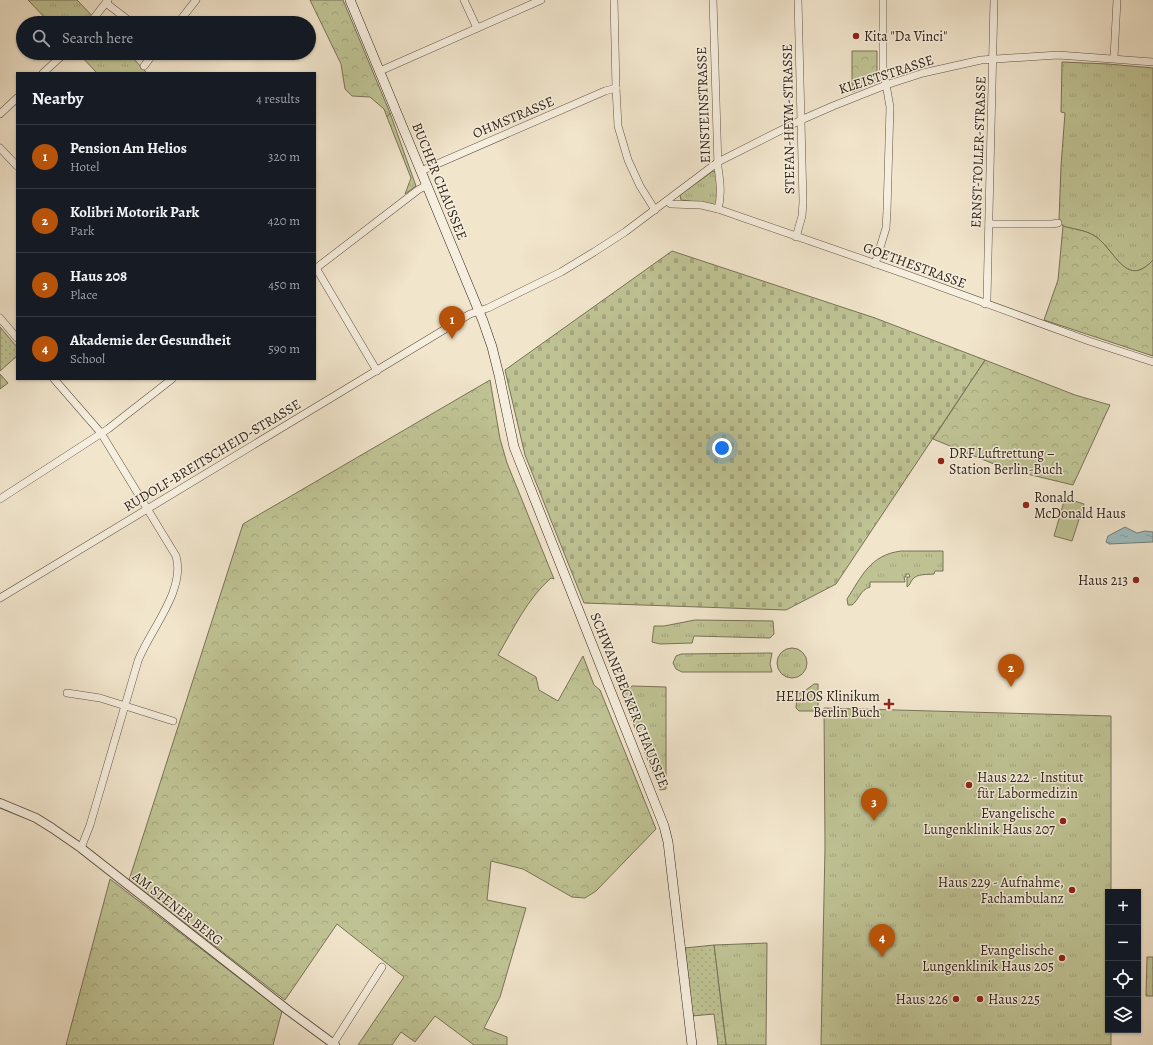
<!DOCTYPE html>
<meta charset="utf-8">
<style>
body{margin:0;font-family:Alegreya,serif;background:#20242c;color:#f1f3f6}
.controls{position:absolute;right:12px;bottom:12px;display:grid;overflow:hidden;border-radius:0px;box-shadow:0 1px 3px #0004}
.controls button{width:36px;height:36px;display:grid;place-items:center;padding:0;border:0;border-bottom:1px solid #363941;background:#171b24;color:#f1f3f6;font:20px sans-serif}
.you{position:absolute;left:722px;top:448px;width:14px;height:14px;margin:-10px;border:3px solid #fff;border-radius:50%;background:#1a73e8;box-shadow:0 0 0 6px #1a73e833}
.badge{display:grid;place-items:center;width:26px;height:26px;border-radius:50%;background:#b45309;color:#fff;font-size:13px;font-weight:700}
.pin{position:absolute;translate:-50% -33px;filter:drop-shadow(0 1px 2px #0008)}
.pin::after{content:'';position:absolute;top:21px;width:14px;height:12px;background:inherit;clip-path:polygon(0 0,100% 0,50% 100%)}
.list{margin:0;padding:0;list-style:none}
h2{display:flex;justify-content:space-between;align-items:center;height:52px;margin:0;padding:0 16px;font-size:17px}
h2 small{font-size:13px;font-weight:400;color:#9ea1a6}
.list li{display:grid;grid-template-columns:26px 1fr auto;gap:12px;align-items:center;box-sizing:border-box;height:64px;padding:0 16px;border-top:1px solid #363941}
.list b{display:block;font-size:15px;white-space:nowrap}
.list p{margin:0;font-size:13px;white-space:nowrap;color:#9ea1a6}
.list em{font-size:13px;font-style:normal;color:#9ea1a6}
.icon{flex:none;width:22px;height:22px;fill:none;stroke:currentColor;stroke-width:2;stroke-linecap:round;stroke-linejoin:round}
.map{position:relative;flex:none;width:1153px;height:1045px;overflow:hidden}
.search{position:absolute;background:#171b24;box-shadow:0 1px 3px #0004;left:16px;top:16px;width:300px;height:44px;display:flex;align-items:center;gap:10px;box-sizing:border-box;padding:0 14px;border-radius:22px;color:#9ea1a6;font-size:15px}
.panel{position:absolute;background:#171b24;box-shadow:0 1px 3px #0004;left:16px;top:72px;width:300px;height:308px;border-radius:0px}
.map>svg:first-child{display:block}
.grass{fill:url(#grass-tufts);stroke:#787356}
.forest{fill:url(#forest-crowns);stroke:#787356}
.cemetery{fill:url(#cemetery-stones);stroke:#787356}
.garden{fill:url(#garden-dots);stroke:#787356}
.pitch{fill:#bfc394;stroke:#787356}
.water{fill:url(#water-ripples);stroke:#737f7d}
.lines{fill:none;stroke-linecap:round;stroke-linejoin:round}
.minor-casing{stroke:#605444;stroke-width:8}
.tertiary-casing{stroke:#605444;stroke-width:10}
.secondary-casing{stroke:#302317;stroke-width:10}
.minor{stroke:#f6eede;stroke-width:7}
.tertiary{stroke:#f6eede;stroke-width:8}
.secondary{stroke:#f6eede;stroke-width:9}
.poi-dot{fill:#8f2418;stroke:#f6eede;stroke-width:1.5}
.labels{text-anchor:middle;stroke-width:3;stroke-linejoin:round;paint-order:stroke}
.poi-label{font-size:14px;fill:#302317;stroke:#f6eede;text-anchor:end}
.street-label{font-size:14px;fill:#302317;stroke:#f6eede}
</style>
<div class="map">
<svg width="1153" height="1045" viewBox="0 0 1153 1045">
<defs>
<pattern id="grass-tufts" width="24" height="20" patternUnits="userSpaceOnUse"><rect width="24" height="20" fill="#bfc394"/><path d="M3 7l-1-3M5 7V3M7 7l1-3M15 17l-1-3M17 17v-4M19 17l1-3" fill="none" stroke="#a4a77f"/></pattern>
<pattern id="forest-crowns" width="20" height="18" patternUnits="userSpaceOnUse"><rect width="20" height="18" fill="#bfc394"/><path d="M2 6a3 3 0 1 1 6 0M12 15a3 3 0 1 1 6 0" fill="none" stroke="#a4a77f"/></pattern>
<pattern id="cemetery-stones" width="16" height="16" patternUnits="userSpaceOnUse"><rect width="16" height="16" fill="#bfc394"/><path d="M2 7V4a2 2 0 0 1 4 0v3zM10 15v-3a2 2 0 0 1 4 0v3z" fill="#a4a77f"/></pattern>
<pattern id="garden-dots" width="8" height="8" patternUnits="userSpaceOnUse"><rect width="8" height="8" fill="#bfc394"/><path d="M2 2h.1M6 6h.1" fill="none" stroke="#a4a77f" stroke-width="1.8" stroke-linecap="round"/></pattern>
<pattern id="water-ripples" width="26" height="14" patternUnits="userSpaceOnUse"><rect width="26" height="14" fill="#9fbdc1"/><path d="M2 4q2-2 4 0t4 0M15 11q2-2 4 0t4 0" fill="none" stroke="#89a2a5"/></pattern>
</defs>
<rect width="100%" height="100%" fill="#f1e5cc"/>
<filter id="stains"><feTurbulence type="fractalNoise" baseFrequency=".005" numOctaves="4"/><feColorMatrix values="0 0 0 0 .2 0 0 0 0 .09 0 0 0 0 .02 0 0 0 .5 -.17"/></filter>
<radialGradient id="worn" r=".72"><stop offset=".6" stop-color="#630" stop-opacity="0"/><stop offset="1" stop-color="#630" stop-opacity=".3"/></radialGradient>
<g class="grass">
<polygon points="28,0 77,0 99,23 50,23"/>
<polygon points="78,53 128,53 147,73 97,73"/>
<path d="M 1062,62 L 1108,64 L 1153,68 L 1153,260 C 1125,291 1114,246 1093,235 C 1085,230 1072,229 1063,226 L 1059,220 L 1061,166 L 1065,113 L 1061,112 Z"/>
<polygon points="390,113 416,186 405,194 411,178 387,117"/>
<polygon points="713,171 715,172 717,180 718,207 703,203 681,200 680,195"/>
<path d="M 901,551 L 943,551 L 943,571 L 935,571 L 934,574 C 927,575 917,573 912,580 C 910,583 910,585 907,587 L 907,577 L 910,577 L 909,574 L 906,574 L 906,577 L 904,577 L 905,582 L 870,582 L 870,587 C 860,590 859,600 852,605 L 848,605 L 847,599 C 862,576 870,555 901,551 Z"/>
<polygon points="695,620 773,621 774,634 770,638 694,636 692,643 660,644 652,642 654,626 664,626"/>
<circle cx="792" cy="663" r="15"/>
<polygon points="772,653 770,664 772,672 682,672 676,669 673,663 676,656 681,654"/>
<polygon points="814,684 818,684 818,711 799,711 796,708 797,694 806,690"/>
<polygon points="632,686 666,687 666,789 660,790 623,698 623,695"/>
<polygon points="824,708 1111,716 1111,892 1108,892 1108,1030 1111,1030 1111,1045 821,1045 825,847"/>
<polygon points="767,943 766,1045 726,1045 714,945"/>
</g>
<g class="forest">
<polygon points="310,0 343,0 390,113 387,117 384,109 370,97 352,96 345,89 341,64"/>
<polygon points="852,51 877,51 877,82 852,92"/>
<path d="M 1063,226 C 1072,229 1085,230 1093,235 C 1114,246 1125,291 1153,260 L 1153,356 L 1044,320 L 1058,280 Z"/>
<polygon points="985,360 1075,395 1110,405 1073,485 1006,469 933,439"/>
<path d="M 490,380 L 500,439 L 507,463 L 554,579 L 551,578 C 527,599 514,628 498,655 L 536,677 L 539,690 L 558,701 L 583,656 L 594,685 L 600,690 L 656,829 L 596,891 L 585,898 L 572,897 L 523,869 L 491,861 L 487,900 L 526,908 L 500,997 L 484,1028 L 507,1037 L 507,1045 L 474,1045 L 435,1016 L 415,1042 L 401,1032 L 392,1045 L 358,1045 L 404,977 L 337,924 L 285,1000 L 129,880 L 243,524 Z"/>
<polygon points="110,879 282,1011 273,1045 66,1045"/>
<polygon points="1147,957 1153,957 1153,996 1146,996"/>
</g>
<polygon class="cemetery" points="672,251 875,318 985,360 836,584 786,610 584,603 525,455 505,370"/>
<g class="garden">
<polygon points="0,327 17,347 17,356 0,371"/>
<polygon points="0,374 8,383 0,389"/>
<polygon points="714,945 726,1045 718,1045 714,1014 692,1016 685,948"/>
</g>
<polygon class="pitch" points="1065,498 1084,504 1072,541 1054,536"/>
<polygon class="water" points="1125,527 1137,533 1145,531 1153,532 1153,542 1109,544 1106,542 1108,536"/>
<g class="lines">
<defs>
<g id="minor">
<polyline points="464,0 477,28"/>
<polyline points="614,0 616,88 618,126 628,160 640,186 655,210"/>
<path d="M 713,0 L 718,167 C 720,181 722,196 718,209"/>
<polyline points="106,3 132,23"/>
<polyline points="90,23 108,0"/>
<polyline points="178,23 196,0"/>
<polyline points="1114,58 1117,0"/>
<polyline points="144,66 154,53"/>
<polyline points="380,71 541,0"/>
<polyline points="43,73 65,53"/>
<polyline points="0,114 17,98"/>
<polyline points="0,148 17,166"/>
<polyline points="421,171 605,91 616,88"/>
<polyline points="667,201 671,204 701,205 718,209 908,275 1089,341 1153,362"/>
<polyline points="989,224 1052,224 1058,223"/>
<polyline points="796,237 802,216 803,202 798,0"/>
<polyline points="875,264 886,228 887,211 890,107 883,67 883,0"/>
<polyline points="316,268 377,371"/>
<polyline points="315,269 418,190 427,185"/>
<polyline points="985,304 987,299 994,0"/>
<polyline points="0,318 17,338"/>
<path d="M 54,379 L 101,433 L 176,556 C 186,590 150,630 138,661 L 90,825 L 81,848"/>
<polyline points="0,499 108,429 172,379"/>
<polyline points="0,598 470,314 488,308 561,272 594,252 625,232 718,162 801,120 833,106 886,85 923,73 981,60 1058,55 1153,62"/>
<polyline points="67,693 100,698 173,721"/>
<polyline points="333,1044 382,967"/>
</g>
<polyline id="tertiary" points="0,803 36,818 52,828 81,848 289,1011 335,1045"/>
<polyline id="secondary" points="350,0 483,321 492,347 499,375 514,447 664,826 668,842 692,1045"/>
</defs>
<use href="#minor" class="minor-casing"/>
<use href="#tertiary" class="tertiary-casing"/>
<use href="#secondary" class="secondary-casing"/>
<use href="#minor" class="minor"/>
<use href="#tertiary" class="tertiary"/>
<use href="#secondary" class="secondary"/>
</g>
<g class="poi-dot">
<circle cx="856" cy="36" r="4"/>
<circle cx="941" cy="461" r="4"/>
<circle cx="1026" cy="505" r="4"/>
<circle cx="1136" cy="580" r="4"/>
<path d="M887 698h4v4h4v4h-4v4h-4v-4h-4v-4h4z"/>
<circle cx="969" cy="785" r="4"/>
<circle cx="1063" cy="821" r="4"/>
<circle cx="1072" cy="890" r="4"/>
<circle cx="1062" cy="958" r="4"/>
<circle cx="956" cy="999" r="4"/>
<circle cx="980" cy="999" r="4"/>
</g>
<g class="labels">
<g class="poi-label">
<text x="864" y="41" text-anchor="start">Kita "Da Vinci"</text>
<text x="949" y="458" text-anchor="start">DRF Luftrettung –<tspan x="949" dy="16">Station Berlin-Buch</tspan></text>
<text x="1034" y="502" text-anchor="start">Ronald<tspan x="1034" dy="16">McDonald Haus</tspan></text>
<text x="1128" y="585">Haus 213</text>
<text x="880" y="701">HELIOS Klinikum<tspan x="880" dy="16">Berlin Buch</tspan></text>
<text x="977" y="782" text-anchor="start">Haus 222 - Institut<tspan x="977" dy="16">für Labormedizin</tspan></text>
<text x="1055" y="818">Evangelische<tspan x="1055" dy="16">Lungenklinik Haus 207</tspan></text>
<text x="1064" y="887">Haus 229 - Aufnahme,<tspan x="1064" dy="16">Fachambulanz</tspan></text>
<text x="1054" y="955">Evangelische<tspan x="1054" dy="16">Lungenklinik Haus 205</tspan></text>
<text x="948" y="1004">Haus 226</text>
<text x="988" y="1004" text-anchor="start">Haus 225</text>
</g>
<g class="street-label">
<text transform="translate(886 74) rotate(-18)" y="5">KLEISTSTRASSE</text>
<text transform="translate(703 105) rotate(-92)" y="5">EINSTEINSTRASSE</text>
<text transform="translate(513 117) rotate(-23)" y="5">OHMSTRASSE</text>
<text transform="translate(788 119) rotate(-91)" y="5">STEFAN-HEYM-STRASSE</text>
<text transform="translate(978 152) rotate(-88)" y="5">ERNST-TOLLER-STRASSE</text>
<text transform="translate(440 181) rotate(68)" y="5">BUCHER CHAUSSEE</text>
<text transform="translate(915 265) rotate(20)" y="5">GOETHESTRASSE</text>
<text transform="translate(212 455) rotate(-31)" y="5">RUDOLF-BREITSCHEID-STRASSE</text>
<text transform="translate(630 700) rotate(68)" y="5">SCHWANEBECKER CHAUSSEE</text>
<text transform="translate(178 908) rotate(38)" y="5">AM STENER BERG</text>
</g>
</g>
<rect width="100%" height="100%" filter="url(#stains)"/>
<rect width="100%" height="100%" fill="url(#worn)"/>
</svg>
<div class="controls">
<button>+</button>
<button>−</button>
<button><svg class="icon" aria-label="locate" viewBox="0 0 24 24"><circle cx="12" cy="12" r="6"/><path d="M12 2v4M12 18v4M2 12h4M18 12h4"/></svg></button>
<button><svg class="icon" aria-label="layers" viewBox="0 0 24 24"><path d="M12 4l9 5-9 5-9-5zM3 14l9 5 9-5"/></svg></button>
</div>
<div class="you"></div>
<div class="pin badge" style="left:452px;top:339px">1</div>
<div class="pin badge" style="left:1011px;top:687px">2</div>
<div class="pin badge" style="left:874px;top:821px">3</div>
<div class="pin badge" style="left:882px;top:957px">4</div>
<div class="search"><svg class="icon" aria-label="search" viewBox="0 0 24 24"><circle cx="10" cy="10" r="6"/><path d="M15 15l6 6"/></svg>Search here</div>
<section class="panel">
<h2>Nearby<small>4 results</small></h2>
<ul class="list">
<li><span class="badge">1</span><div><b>Pension Am Helios</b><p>Hotel</p></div><em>320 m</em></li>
<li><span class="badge">2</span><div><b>Kolibri Motorik Park</b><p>Park</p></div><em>420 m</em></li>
<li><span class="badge">3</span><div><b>Haus 208</b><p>Place</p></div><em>450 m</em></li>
<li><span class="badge">4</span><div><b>Akademie der Gesundheit</b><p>School</p></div><em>590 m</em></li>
</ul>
</section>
</div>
